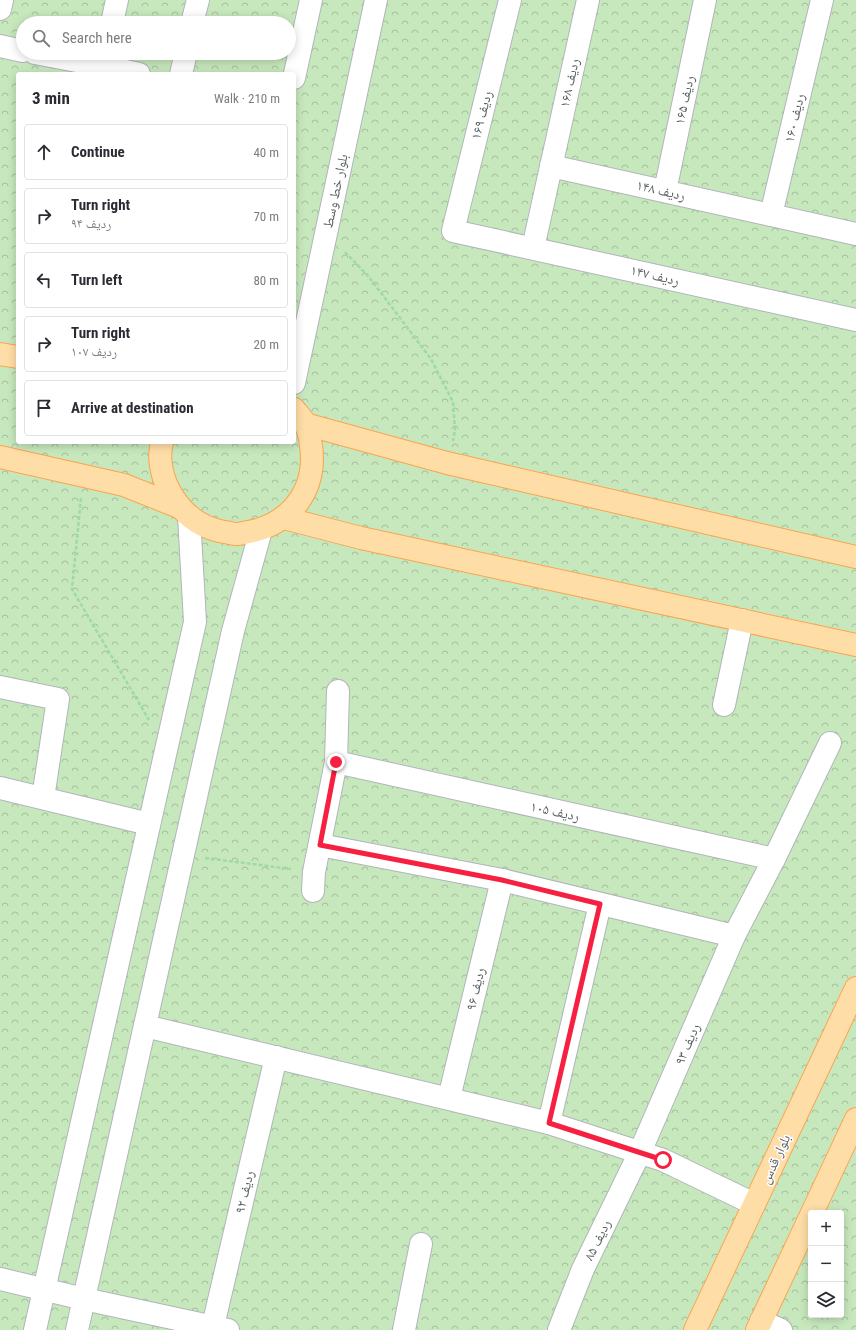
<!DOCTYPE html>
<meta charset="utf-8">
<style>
body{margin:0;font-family:"Roboto Condensed","Noto Naskh Arabic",sans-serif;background:#f7f7f7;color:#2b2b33}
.controls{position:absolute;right:12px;bottom:12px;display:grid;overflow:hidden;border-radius:4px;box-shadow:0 2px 10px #0003}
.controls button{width:36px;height:36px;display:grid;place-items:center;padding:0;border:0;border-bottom:1px solid #e1e1e2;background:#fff;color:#2b2b33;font:20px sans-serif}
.stop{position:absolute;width:12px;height:12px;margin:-9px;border:3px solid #f62141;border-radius:50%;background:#fff}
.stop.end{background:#f62141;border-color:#fff;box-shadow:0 1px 4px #0008}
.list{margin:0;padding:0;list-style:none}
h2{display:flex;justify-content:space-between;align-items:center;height:52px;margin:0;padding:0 16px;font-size:17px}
h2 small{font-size:13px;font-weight:400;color:#7c7c81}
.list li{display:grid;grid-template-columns:26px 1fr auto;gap:12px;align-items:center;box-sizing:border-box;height:56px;margin:0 8px 8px;padding:0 8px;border:1px solid #e1e1e2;border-radius:4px}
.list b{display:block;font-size:15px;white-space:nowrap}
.list p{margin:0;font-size:13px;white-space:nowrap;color:#7c7c81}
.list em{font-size:13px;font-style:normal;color:#7c7c81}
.icon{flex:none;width:22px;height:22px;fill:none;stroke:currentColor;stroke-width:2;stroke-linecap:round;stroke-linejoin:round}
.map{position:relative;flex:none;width:856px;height:1330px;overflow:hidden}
.search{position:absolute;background:#fff;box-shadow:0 2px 10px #0003;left:16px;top:16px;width:280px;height:44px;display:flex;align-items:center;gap:10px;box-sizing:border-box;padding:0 14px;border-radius:22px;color:#7c7c81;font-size:15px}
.panel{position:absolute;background:#fff;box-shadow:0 2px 10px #0003;left:16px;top:72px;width:280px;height:372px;border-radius:4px}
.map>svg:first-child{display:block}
.park{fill:url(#park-crowns);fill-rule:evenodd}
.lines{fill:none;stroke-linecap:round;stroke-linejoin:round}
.minor-casing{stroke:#b0b6b9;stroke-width:24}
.major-casing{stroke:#fca44e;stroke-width:24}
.path{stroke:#9fdba1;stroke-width:2.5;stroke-dasharray:4 2;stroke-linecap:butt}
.minor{stroke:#fff;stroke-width:22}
.major{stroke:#ffdda7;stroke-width:22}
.route{stroke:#f62141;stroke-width:5}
.labels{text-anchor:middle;stroke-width:3;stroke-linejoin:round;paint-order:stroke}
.street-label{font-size:14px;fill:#5b6165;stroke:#fff}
</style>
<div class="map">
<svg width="856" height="1330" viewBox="0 0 856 1330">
<defs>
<pattern id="park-crowns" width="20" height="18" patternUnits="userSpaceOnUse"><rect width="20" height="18" fill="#c7e8bd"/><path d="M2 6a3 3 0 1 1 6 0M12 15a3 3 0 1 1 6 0" fill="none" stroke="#a5bf9d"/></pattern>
</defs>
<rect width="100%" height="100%" fill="#efe9e3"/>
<path class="park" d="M 0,0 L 856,0 L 856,1330 L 0,1330 ZM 23,23 L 289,23 L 289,53 L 23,53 ZM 18,74 L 294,74 L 294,442 L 18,442 ZM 811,1213 L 841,1213 L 841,1315 L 811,1315 Z"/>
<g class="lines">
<defs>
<g id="minor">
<polyline points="510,0 453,231 856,320"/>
<polyline points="0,9 2,0"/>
<polyline points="112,23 117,0"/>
<polyline points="192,23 198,0"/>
<polyline points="0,46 23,51"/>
<polyline points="35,53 103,66 139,74"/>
<polyline points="181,74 186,53"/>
<polyline points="294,78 311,0"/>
<polyline points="551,166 856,234"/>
<polyline points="665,191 705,0"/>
<polyline points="771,215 822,0"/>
<polyline points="533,248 588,0"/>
<polyline points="294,383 376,0"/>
<polyline points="0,687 58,699 43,798"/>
<polyline points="724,705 742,620"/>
<polyline points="336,762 774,859"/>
<polyline points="0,788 149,824"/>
<polyline points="320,845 502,880 734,936"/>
<polyline points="313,891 314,872 336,762 338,691"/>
<polyline points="145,1026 549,1123 663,1160 754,1204"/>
<polyline points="449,1098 502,880"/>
<polyline points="549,1123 600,904"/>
<polyline points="0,1279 84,1299 228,1330"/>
<polyline points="761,1321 781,1330"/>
<polyline points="35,1330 195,622 189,516"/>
<polyline points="77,1330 233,631 261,530"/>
<polyline points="212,1330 276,1057"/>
<polyline points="404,1330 421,1244"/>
<polyline points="559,1330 583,1269 640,1152 734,936 774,859 830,743"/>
</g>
<g id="major">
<polyline points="0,354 18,357"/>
<polyline points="305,424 447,463 856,557"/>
<path d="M 162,442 C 157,460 163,482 173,497 C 185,516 202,528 224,532 C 228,532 232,534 236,534 C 240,534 244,533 248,532 C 284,526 310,499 312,462 C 312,449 311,435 305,423 C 302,418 297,413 294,409"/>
<polyline points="0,457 124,485 179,507"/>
<polyline points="284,518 361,538 856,645"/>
<polyline points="812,1213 856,1119"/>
<polyline points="695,1330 856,988"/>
<polyline points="757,1330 811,1215"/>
</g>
</defs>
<use href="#minor" class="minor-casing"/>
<use href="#major" class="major-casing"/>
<g class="path">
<polyline points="345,252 369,277 431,359 453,402 455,430 453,441"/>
<polyline points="81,498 72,589 149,720"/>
<polyline points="205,858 291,869"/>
</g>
<use href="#minor" class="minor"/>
<use href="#major" class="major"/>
</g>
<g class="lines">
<polyline class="route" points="336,762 320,845 502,880 600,904 549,1123 663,1160"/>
</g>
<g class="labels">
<g class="street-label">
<text transform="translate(569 83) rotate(-78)" y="5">ردیف ۱۶۸</text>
<text transform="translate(684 100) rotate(-78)" y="5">ردیف ۱۶۵</text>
<text transform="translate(481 115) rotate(-76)" y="5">ردیف ۱۶۹</text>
<text transform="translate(794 118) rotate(-77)" y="5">ردیف ۱۶۰</text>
<text transform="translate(661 190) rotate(13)" y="5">ردیف ۱۴۸</text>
<text transform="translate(335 191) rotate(-78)" y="5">بلوار خط وسط</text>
<text transform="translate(655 275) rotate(13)" y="5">ردیف ۱۴۷</text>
<text transform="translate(555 811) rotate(12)" y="5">ردیف ۱۰۵</text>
<text transform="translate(475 989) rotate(-77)" y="5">ردیف ۹۶</text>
<text transform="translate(687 1044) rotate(-67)" y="5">ردیف ۹۳</text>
<text transform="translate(775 1159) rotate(-65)" y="5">بلوار قدس</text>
<text transform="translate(244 1192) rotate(-77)" y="5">ردیف ۹۲</text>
<text transform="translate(597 1240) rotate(-64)" y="5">ردیف ۸۵</text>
</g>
</g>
</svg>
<div class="controls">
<button>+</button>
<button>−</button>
<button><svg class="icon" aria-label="layers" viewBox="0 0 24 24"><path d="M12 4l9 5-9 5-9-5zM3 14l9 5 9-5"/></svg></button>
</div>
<div class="stop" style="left:663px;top:1160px"></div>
<div class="stop end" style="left:336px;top:762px"></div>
<div class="search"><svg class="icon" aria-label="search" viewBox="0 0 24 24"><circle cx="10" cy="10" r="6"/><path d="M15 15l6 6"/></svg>Search here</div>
<section class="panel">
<h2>3 min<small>Walk · 210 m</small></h2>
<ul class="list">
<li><svg class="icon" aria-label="ahead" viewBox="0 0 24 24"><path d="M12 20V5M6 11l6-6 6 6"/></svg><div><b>Continue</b></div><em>40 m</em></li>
<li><svg class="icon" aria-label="right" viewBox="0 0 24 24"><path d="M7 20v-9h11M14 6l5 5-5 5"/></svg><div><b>Turn right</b><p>ردیف ۹۴</p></div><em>70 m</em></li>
<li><svg class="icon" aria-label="left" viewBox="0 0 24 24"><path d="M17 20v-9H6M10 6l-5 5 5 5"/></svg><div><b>Turn left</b></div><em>80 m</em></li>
<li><svg class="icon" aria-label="right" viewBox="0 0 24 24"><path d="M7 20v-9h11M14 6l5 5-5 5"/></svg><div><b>Turn right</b><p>ردیف ۱۰۷</p></div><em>20 m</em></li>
<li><svg class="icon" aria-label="arrive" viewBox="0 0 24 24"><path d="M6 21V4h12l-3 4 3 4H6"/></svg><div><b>Arrive at destination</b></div></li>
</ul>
</section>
</div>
